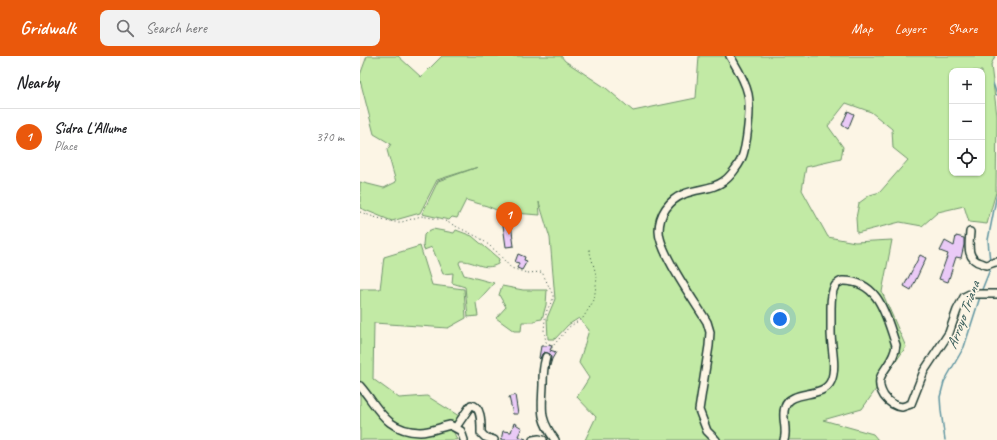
<!DOCTYPE html>
<meta charset="utf-8">
<style>
body{margin:0;font-family:Caveat,sans-serif;background:#f2f2f2;color:#202124}
.controls{position:absolute;right:12px;top:12px;display:grid;overflow:hidden;border-radius:8px;box-shadow:0 1px 3px #0004}
.controls button{width:36px;height:36px;display:grid;place-items:center;padding:0;border:0;border-bottom:1px solid #e0e0e0;background:#fff;color:#202124;font:20px sans-serif}
.you{position:absolute;left:420px;top:263px;width:14px;height:14px;margin:-10px;border:3px solid #fff;border-radius:50%;background:#1a73e8;box-shadow:0 0 0 6px #1a73e833}
.badge{display:grid;place-items:center;width:26px;height:26px;border-radius:50%;background:#ea580c;color:#fff;font-size:13px;font-weight:700}
.pin{position:absolute;translate:-50% -33px;filter:drop-shadow(0 1px 2px #0008)}
.pin::after{content:'';position:absolute;top:21px;width:14px;height:12px;background:inherit;clip-path:polygon(0 0,100% 0,50% 100%)}
.list{margin:0;padding:0;list-style:none}
h2{display:flex;justify-content:space-between;align-items:center;height:52px;margin:0;padding:0 16px;font-size:17px}
h2 small{font-size:13px;font-weight:400;color:#757577}
.list li{display:grid;grid-template-columns:26px 1fr auto;gap:12px;align-items:center;box-sizing:border-box;height:56px;padding:0 16px;border-top:1px solid #e0e0e0}
.list b{display:block;font-size:15px;white-space:nowrap}
.list p{margin:0;font-size:13px;white-space:nowrap;color:#757577}
.list em{font-size:13px;font-style:normal;color:#757577}
.icon{flex:none;width:22px;height:22px;fill:none;stroke:currentColor;stroke-width:2;stroke-linecap:round;stroke-linejoin:round}
.map{position:relative;flex:none;width:637px;height:384px;overflow:hidden}
header{display:flex;align-items:center;gap:24px;box-sizing:border-box;height:56px;padding:0 20px;background:#ea580c;color:#fff}
header strong{font-size:19px}
nav{display:flex;gap:22px;margin-inline-start:auto;font-size:14px}
.search{width:280px;height:36px;background:#f2f2f2;display:flex;align-items:center;gap:10px;box-sizing:border-box;padding:0 14px;border-radius:8px;color:#757577;font-size:15px}
main{display:flex}
aside{flex:1;background:#fff}
.map>svg:first-child{display:block}
.green{fill:#c2eaa5;stroke:#70946c;fill-rule:evenodd}
.lines{fill:none;stroke-linecap:round;stroke-linejoin:round}
.stream{stroke:#5d94a0;stroke-width:1.5}
.building{fill:#eacaf7;stroke:#1f3d34}
.minor-casing{stroke:#1f3d34;stroke-width:10}
.path{stroke:#1f3d34;stroke-width:1;stroke-dasharray:1 3;stroke-linecap:butt}
.minor{stroke:#fcf5e5;stroke-width:7}
.labels{text-anchor:middle;stroke-width:3.5;stroke-linejoin:round;paint-order:stroke}
.water-label{font-size:15px;font-style:italic;fill:#345a58;stroke:#fcf5e5}
</style>
<header>
<strong>Gridwalk</strong>
<div class="search"><svg class="icon" aria-label="search" viewBox="0 0 24 24"><circle cx="10" cy="10" r="6"/><path d="M15 15l6 6"/></svg>Search here</div>
<nav><a>Map</a><a>Layers</a><a>Share</a></nav>
</header>
<main>
<aside>
<h2>Nearby<small></small></h2>
<ul class="list">
<li><span class="badge">1</span><div><b>Sidra L'Allume</b><p>Place</p></div><em>370 m</em></li>
</ul>
</aside>
<div class="map">
<svg width="637" height="384" viewBox="0 0 637 384">
<rect width="100%" height="100%" fill="#fcf5e5"/>
<filter id="ink" filterUnits="userSpaceOnUse"><feTurbulence type="fractalNoise" baseFrequency=".025" numOctaves="2"/><feDisplacementMap in="SourceGraphic" scale="8" xChannelSelector="R" yChannelSelector="G"/><feConvolveMatrix kernelMatrix="1 2 1 2 8 2 1 2 1" color-interpolation-filters="sRGB"/></filter>
<g filter="url(#ink)">
<g class="green">
<path d="M 7,0 L 38,0 L 61,21 L 82,0 L 201,0 L 205,5 L 246,32 L 273,55 L 336,42 L 339,0 L 635,0 L 631,9 L 637,60 L 636,136 L 627,168 L 609,166 L 604,150 L 578,156 L 562,170 L 540,166 L 497,177 L 496,162 L 499,147 L 510,139 L 520,136 L 548,104 L 533,92 L 532,73 L 511,56 L 486,47 L 468,70 L 483,91 L 481,103 L 446,111 L 442,134 L 468,181 L 495,186 L 532,184 L 522,236 L 546,291 L 502,353 L 463,364 L 513,378 L 518,384 L 225,384 L 236,361 L 217,341 L 229,322 L 219,307 L 229,274 L 219,262 L 208,269 L 195,283 L 188,283 L 187,262 L 195,243 L 190,182 L 179,146 L 180,159 L 141,156 L 127,150 L 106,144 L 97,162 L 92,161 L 89,164 L 62,158 L 78,125 L 118,111 L 77,124 L 60,157 L 32,165 L 0,152 L 0,126 L 24,132 L 36,126 L 27,94 L 31,88 L 14,78 L 0,24 L 0,19 ZM 592,15 L 622,15 L 622,117 L 592,117 Z"/>
<path d="M 73,173 L 94,177 L 96,174 L 112,180 L 139,203 L 138,208 C 124,216 114,204 100,205 L 99,207 L 104,219 L 134,227 L 116,247 L 118,260 L 108,261 L 105,231 L 92,227 L 93,217 L 83,218 L 72,191 L 64,194 L 63,189 L 64,179 L 68,175 Z"/>
<polygon points="60,190 72,229 104,233 106,262 88,272 14,267 13,323 39,342 67,340 99,360 93,374 97,384 0,384 0,233 20,233 24,201"/>
<polygon points="142,230 163,234 187,234 186,249 182,263 176,264 175,266 162,266 161,275 154,275 136,262 146,251 139,239"/>
</g>
<g class="lines">
<g class="stream">
<polyline points="633,27 637,39"/>
<polyline points="630,206 628,184 637,138"/>
<polyline points="621,236 631,211"/>
<polyline points="585,384 581,355 580,341 584,326 604,291 620,241"/>
</g>
</g>
<g class="building">
<polygon points="488,55 494,58 488,73 482,69"/>
<polygon points="151,168 154,190 146,191 143,169"/>
<polygon points="596,180 604,182 604,189 601,202 596,201 588,226 579,223 588,198 580,195 585,185 594,190"/>
<polygon points="158,198 165,201 164,204 167,205 162,214 157,212 159,207 155,206"/>
<polygon points="560,199 566,202 551,234 544,230"/>
<polygon points="188,289 192,290 190,294 196,296 192,303 189,313 191,302 190,298 184,296 182,298 180,303 179,302 181,290 187,290"/>
<polygon points="155,339 158,358 153,358 149,341"/>
<polygon points="154,367 162,372 158,380 166,383 166,384 141,384 143,375 151,376"/>
</g>
<g class="lines">
<defs>
<g id="minor">
<path d="M 610,176 C 609,189 606,203 621,207 C 623,208 625,209 627,209 C 631,208 633,206 637,206"/>
<path d="M 186,301 C 183,312 183,318 183,329 C 182,355 179,362 195,384"/>
<path d="M 0,330 C 19,352 25,375 60,376 C 70,376 81,371 90,369 L 101,375 L 104,384"/>
<path d="M 96,371 L 111,349 C 122,350 121,368 121,377 L 125,381 L 134,384"/>
<polyline points="173,384 179,383 183,384"/>
<path d="M 356,384 L 347,375 L 339,354 L 349,290 L 350,276 L 347,266 C 335,246 299,196 299,175 C 299,158 309,144 324,138 C 338,132 352,134 364,125 C 370,121 378,110 381,104 C 387,91 391,52 388,38 C 385,24 377,12 370,0"/>
<path d="M 424,384 C 428,373 421,361 425,351 C 431,333 463,343 471,325 C 477,311 471,291 471,276 C 471,268 471,260 471,252 C 471,245 471,236 475,230 C 476,228 480,226 482,225 C 520,224 526,261 536,289 C 534,312 510,317 524,340 C 529,347 535,350 542,351 L 551,348 L 564,315 L 589,277 L 597,254 L 604,241 L 610,238 L 637,238"/>
</g>
</defs>
<use href="#minor" class="minor-casing"/>
<g class="path">
<polyline points="0,156 14,161 34,166 42,166 61,160 83,164 120,182 136,195 151,212 167,217 182,216 193,239 193,243 187,254 185,263 184,275 186,286 193,290"/>
<polyline points="190,296 193,290 209,271 223,262 234,244 237,222 229,193"/>
</g>
<use href="#minor" class="minor"/>
</g>
</g>
<g class="labels">
<g class="water-label">
<text transform="translate(603 259) rotate(-70)" y="5">Arroyo Triana</text>
</g>
</g>
</svg>
<div class="controls">
<button>+</button>
<button>−</button>
<button><svg class="icon" aria-label="locate" viewBox="0 0 24 24"><circle cx="12" cy="12" r="6"/><path d="M12 2v4M12 18v4M2 12h4M18 12h4"/></svg></button>
</div>
<div class="you"></div>
<div class="pin badge" style="left:149px;top:179px">1</div>
</div>
</main>
